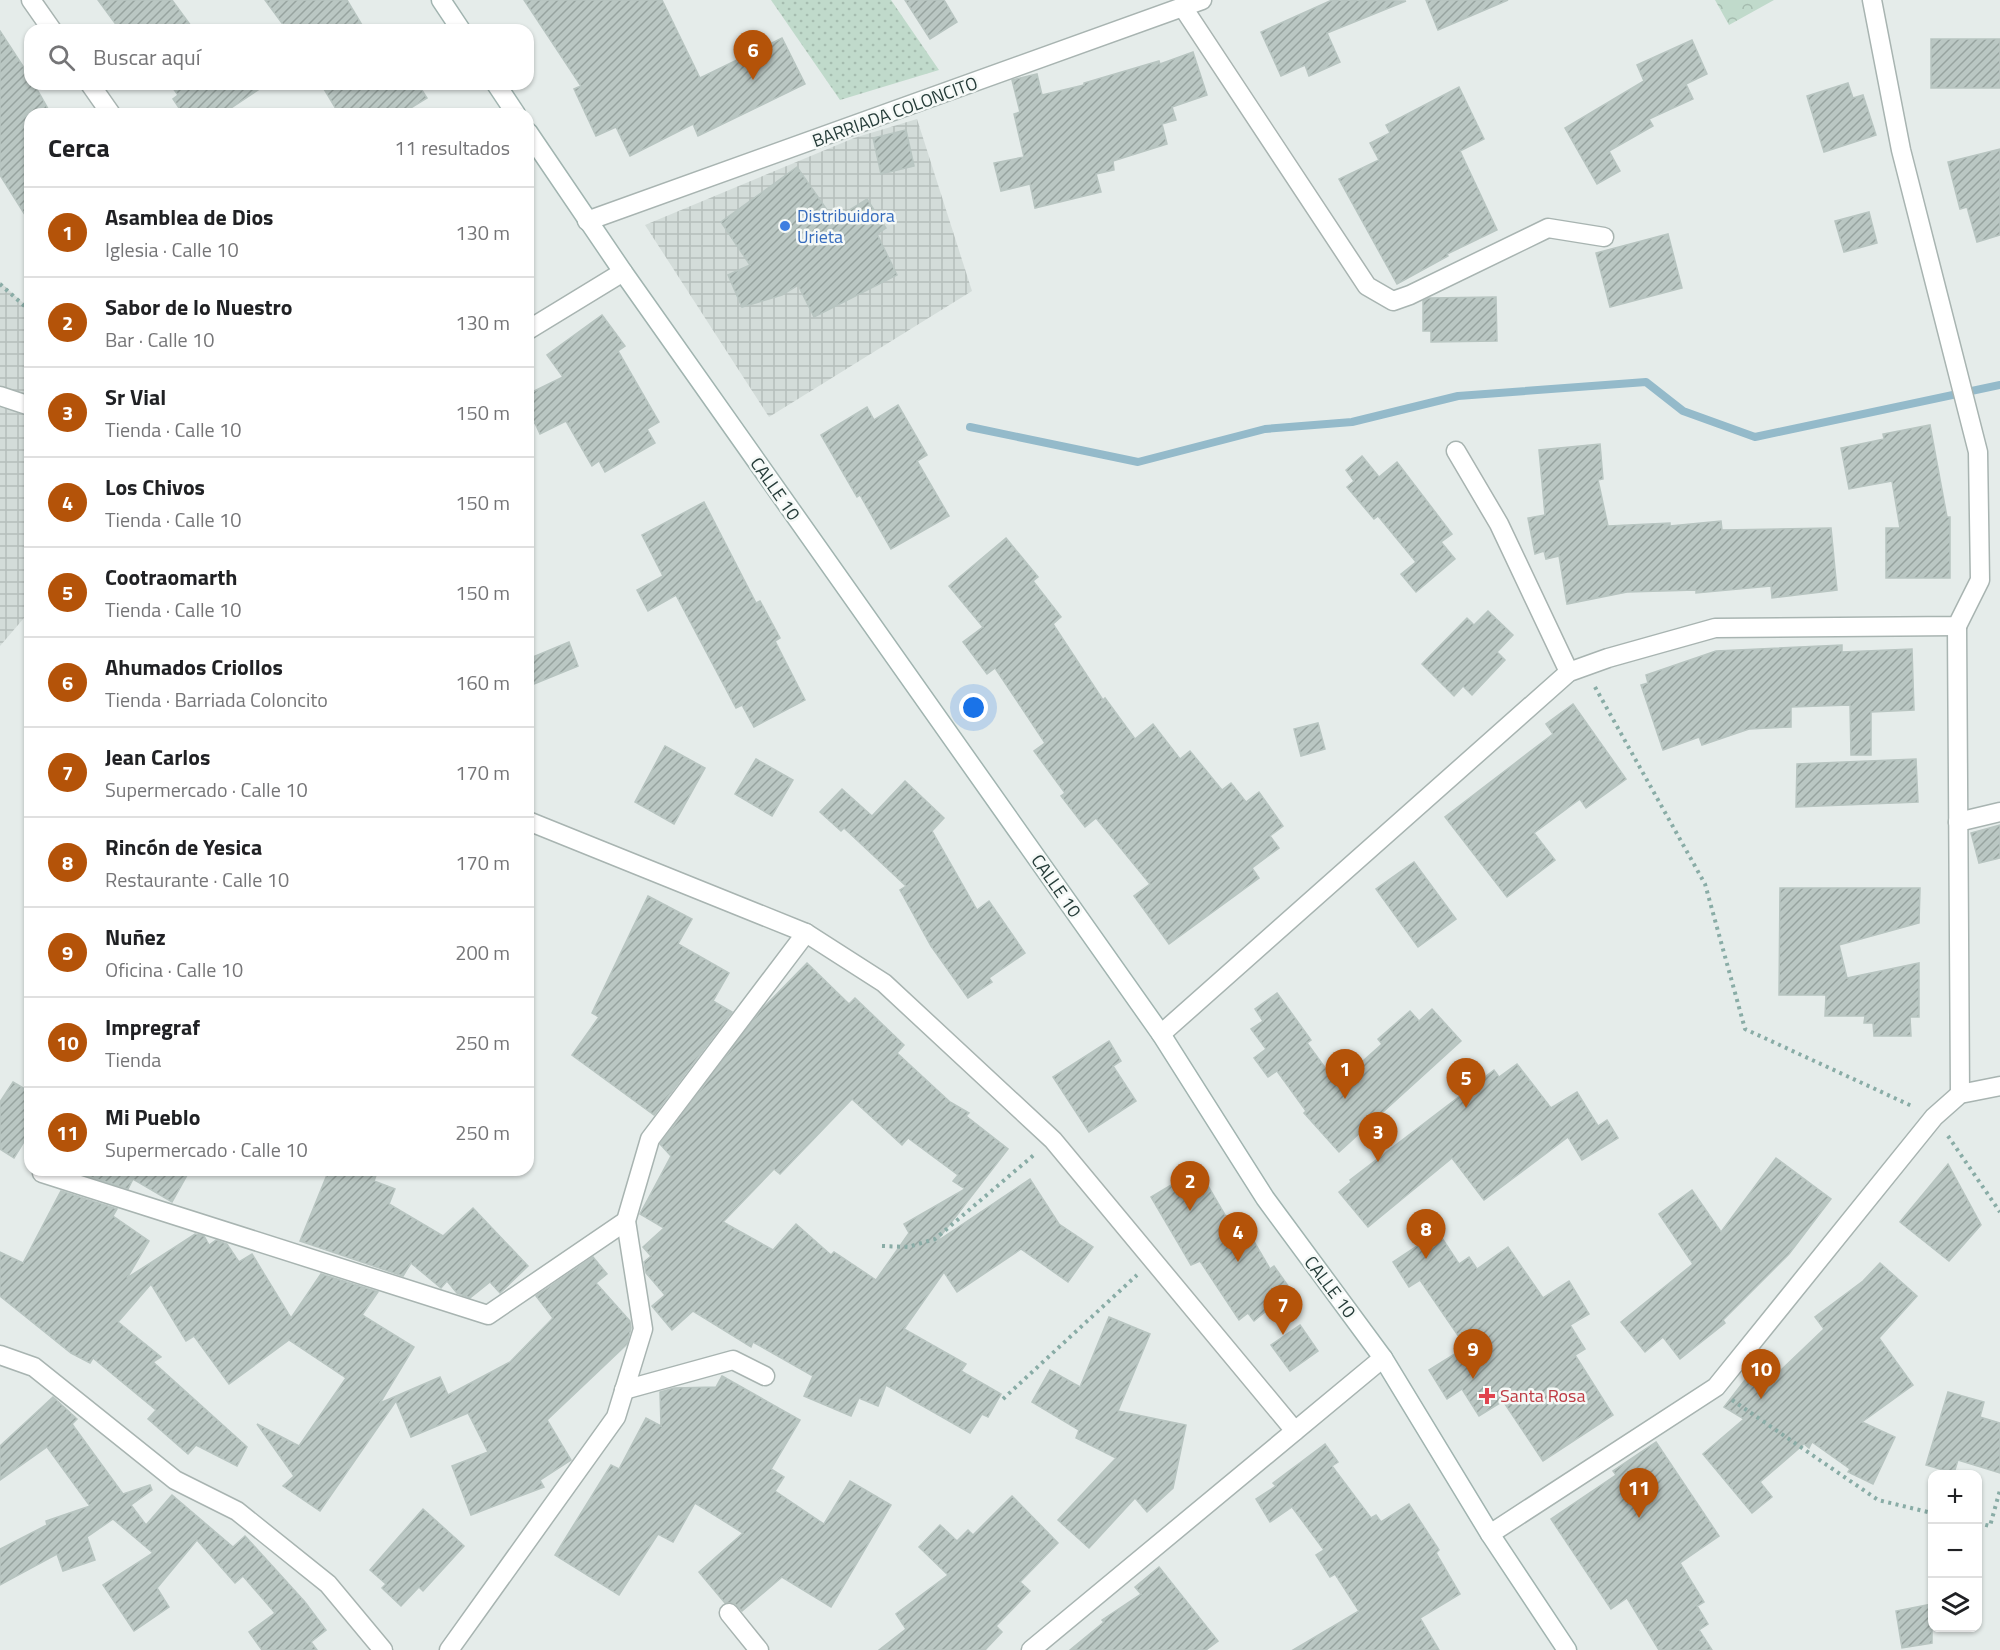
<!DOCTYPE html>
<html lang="es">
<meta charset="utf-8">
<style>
body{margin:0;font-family:"Titillium Web",sans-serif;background:#f6f6f6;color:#202124}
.controls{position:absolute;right:18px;bottom:18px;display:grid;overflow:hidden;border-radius:12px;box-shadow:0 2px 4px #0004}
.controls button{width:54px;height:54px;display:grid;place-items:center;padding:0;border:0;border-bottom:2px solid #e0e0e0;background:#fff;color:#202124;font:30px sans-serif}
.you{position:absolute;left:974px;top:708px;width:21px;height:21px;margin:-15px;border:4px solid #fff;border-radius:50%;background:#1a73e8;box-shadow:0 0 0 9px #1a73e833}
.badge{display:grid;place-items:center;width:39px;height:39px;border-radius:50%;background:#b45309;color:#fff;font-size:20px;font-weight:700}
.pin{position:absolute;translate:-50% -50px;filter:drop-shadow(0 2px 3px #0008)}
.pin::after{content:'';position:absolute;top:32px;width:21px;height:18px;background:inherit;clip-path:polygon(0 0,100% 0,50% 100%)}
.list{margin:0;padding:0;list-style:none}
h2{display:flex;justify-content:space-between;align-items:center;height:78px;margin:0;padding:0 24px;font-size:26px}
h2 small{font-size:20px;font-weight:400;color:#757577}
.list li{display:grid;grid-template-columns:39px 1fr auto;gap:18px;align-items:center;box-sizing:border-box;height:90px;padding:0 24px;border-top:2px solid #e0e0e0}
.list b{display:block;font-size:22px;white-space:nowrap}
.list p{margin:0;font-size:20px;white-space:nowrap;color:#757577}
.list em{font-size:20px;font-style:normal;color:#757577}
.icon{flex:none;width:33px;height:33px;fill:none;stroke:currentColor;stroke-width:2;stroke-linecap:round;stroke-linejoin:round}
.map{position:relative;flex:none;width:2000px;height:1650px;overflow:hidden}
.search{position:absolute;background:#fff;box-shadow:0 2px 4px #0004;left:24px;top:24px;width:510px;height:66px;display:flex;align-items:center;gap:15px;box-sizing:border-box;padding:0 21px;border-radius:18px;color:#757577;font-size:22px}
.panel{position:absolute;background:#fff;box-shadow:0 2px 4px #0004;left:24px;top:108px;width:510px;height:1068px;border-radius:18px}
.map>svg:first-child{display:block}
.industrial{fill:url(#industrial-grid)}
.grass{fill:url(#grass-dots)}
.park{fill:url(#park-crowns)}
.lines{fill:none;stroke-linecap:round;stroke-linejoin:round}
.stream{stroke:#94baca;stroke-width:8}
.building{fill:url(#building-hatch);stroke:#b8c5c1;stroke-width:1.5;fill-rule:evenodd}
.minor-casing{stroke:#a8b4b1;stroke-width:21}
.secondary-casing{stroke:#a1b4b0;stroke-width:21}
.path{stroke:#89aca6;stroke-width:4;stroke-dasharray:3 4.5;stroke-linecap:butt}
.minor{stroke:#fff;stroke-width:18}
.secondary{stroke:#fff;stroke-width:18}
.shop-dot{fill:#3f7fe0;stroke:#f5f9f7;stroke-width:2}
.health-dot{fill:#e0444e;stroke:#f5f9f7;stroke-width:2}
.labels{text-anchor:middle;stroke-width:5;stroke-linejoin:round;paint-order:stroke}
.street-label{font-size:18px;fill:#263c39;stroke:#f5f9f7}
.shop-label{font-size:18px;fill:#366cbe;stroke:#f5f9f7;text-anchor:start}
.health-label{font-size:18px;fill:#be3a42;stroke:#f5f9f7;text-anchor:start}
</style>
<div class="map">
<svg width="2000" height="1650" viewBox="0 0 2000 1650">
<defs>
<pattern id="industrial-grid" width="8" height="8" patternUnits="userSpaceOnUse" patternTransform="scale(1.5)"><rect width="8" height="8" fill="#d3dcd9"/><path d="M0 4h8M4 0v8" fill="none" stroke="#b5bebb"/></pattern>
<pattern id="grass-dots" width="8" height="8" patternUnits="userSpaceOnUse" patternTransform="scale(1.5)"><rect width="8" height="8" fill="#c0dacb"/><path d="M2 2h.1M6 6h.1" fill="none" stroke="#a5bcaf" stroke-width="1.8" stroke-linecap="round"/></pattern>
<pattern id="park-crowns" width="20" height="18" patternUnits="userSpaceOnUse" patternTransform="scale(1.5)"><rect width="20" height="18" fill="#c0dacb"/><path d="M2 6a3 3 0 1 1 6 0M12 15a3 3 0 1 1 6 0" fill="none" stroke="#a5bcaf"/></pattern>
<pattern id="building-hatch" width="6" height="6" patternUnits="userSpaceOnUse" patternTransform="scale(1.5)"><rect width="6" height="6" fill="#bac7c3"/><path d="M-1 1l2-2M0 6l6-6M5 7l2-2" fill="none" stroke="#97a39f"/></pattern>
</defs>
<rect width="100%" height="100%" fill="#e5ecea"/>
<g class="industrial">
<polygon points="917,119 972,291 769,417 645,225 854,138"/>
<polygon points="0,282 30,309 30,611 0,646"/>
</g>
<polygon class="grass" points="771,0 891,0 939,70 840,100"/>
<polygon class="park" points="1715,0 1774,0 1729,25"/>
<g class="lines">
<polyline class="stream" points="970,427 1138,462 1265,429 1352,422 1458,396 1646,382 1683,411 1755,437 2000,385"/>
</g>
<g class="building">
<polygon points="98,0 172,0 194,30 120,30"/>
<polygon points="265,0 347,0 365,30 287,30"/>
<polygon points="524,0 662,0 700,78 782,38 805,84 698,136 693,124 630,156 616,127 596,136 574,89 581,86"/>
<polygon points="905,0 944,0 957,22 930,39"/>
<polygon points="1332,0 1406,1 1327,33 1340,62 1309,76 1305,65 1281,76 1261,32"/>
<polygon points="1426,0 1508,0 1438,30"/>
<polygon points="0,31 30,77 30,84 34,84 51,114 30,114 30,223 0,175"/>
<rect x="1931" y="39" width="69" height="49"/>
<polygon points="1692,40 1707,74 1686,84 1693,99 1649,119 1653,126 1609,151 1620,171 1597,184 1565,128 1644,81 1637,65"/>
<polygon points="1193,52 1207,95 1172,107 1176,120 1162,124 1167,144 1113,161 1114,170 1096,174 1101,192 1035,208 1030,184 1001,191 994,163 1024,157 1014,114 1020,112 1012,80 1037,74 1042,95 1084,85 1084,83 1159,61 1160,64"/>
<polygon points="1848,83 1853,98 1863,95 1876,135 1824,152 1807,96"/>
<polygon points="170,84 267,84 222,114 183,114 173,99 178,95"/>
<polygon points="321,84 418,84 427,98 401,114 339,114"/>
<polygon points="1459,87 1484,139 1460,151 1497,230 1447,254 1448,256 1397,284 1339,179 1379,160 1370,143 1390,133 1386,125"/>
<polygon points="906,130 914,166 881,174 873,138"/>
<polygon points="2000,149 2000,235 1977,242 1967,207 1960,209 1948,162"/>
<polygon points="797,167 834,220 867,199 886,228 877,234 897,275 814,317 798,285 782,295 742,307 728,275 750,265 721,222"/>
<polygon points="1869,212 1877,243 1844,252 1835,221"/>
<polygon points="1668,234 1682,288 1610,307 1596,253"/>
<polygon points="1496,297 1497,341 1431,342 1431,331 1423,331 1423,301 1429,298"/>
<polygon points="602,315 625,346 618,351 659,422 647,429 655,443 605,472 599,461 592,466 566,421 540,434 535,423 528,426 528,394 563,377 547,355"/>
<polygon points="898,405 927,455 917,461 949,516 891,549 860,495 857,497 821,435 867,407 874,420"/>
<polygon points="1930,425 1947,517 1950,517 1950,578 1886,578 1886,528 1900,528 1892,481 1849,489 1841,448 1884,439 1883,434"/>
<polygon points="1600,444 1603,479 1598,480 1608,526 1670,523 1670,526 1721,521 1722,530 1831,528 1837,590 1772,598 1771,586 1696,593 1696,590 1627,592 1567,604 1559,556 1546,559 1544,551 1535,554 1528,518 1545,515 1539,450"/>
<polygon points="1362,456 1379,477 1397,462 1452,534 1441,542 1455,559 1416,592 1401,574 1416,562 1378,516 1374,519 1347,487 1354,481 1346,470"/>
<polygon points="704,502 756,603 760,601 780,638 775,641 805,700 754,727 742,705 736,708 676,595 648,611 637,590 663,576 642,535"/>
<polygon points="1006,538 1038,577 1033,581 1061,617 1053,624 1103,700 1105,698 1135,739 1153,724 1180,759 1190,751 1222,790 1231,783 1246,802 1259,792 1283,826 1270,836 1279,848 1252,868 1259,878 1169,944 1134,896 1150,884 1096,818 1085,827 1061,796 1065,793 1034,751 1045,743 995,668 987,674 963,642 983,627 949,586"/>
<polygon points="1488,611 1513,635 1497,652 1505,660 1472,695 1463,686 1454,696 1422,664 1467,618 1474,625"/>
<polygon points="569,642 578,666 534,684 528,669 528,659"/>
<polygon points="1842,645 1842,652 1912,649 1914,710 1871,712 1871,755 1851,755 1850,705 1791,707 1791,727 1749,729 1702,745 1699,737 1663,750 1641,685 1648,683 1646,675 1716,651"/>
<polygon points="1573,704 1626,779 1586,808 1580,799 1534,833 1555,860 1507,897 1445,817 1553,734 1546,724"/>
<polygon points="1318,723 1325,749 1301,756 1294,729"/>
<polygon points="665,746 705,768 674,824 635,802"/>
<polygon points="756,759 793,780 772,816 735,794"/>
<polygon points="1916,759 1918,802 1796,807 1797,764"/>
<polygon points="905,781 944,818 932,831 977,910 989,901 1025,953 989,978 992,982 968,998 931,946 900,890 906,886 844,828 841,831 820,812 842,789 872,816"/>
<polygon points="2000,825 2000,858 1979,863 1971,833"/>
<polygon points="1414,862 1456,919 1418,947 1376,889"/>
<polygon points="1780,888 1920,888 1919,923 1839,945 1847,978 1919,963 1919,1017 1910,1017 1911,1036 1874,1036 1873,1023 1864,1023 1865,1016 1825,1016 1826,995 1779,995"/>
<polygon points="648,896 692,919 678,944 729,973 713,1001 732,1012 654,1115 572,1055 599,1017 592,1013"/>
<path d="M 807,963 L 849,1004 L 855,998 L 904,1045 L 897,1053 L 950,1102 L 969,1113 L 966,1116 L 1008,1149 L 936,1242 L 1030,1179 L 1059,1224 L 1093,1247 L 1068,1282 L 1021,1249 L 957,1292 L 944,1272 L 904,1329 L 966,1364 L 961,1371 L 1001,1394 L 988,1417 L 982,1414 L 970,1433 L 886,1385 L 878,1406 L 859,1398 L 851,1416 L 804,1396 L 813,1376 L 753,1342 L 751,1347 L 693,1311 L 672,1330 L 652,1306 L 665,1295 L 646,1273 L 644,1262 L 651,1256 L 643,1247 L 664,1228 L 640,1214 L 671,1156 L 660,1144 L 761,1010 ZM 852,1099 L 902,1145 L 908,1138 L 958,1175 L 953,1181 L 965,1189 L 904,1224 L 909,1233 L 876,1280 L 834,1252 L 831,1255 L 796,1224 L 773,1250 L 723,1222 L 774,1169 L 780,1174 Z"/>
<polygon points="1277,993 1311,1040 1307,1043 1337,1084 1382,1044 1378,1039 1410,1011 1419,1021 1432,1009 1461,1041 1339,1152 1304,1113 1306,1111 1277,1071 1268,1077 1254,1058 1266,1049 1251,1029 1263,1021 1255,1009"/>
<polygon points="1109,1041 1121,1061 1113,1066 1136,1101 1089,1132 1053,1077"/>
<polygon points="1517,1064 1551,1108 1577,1092 1598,1126 1607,1120 1618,1138 1582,1160 1568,1137 1484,1200 1452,1158 1368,1227 1339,1192 1351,1182 1350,1180 1494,1070 1499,1077"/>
<polygon points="13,1082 30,1092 30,1132 14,1158 0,1149 0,1102"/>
<polygon points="1776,1158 1831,1199 1789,1254 1723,1320 1725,1323 1680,1359 1663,1337 1645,1352 1621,1322 1693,1264 1659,1214 1692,1190 1721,1232"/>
<polygon points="1948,1164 1981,1225 1949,1261 1900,1222"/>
<polygon points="1198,1169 1235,1232 1245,1226 1270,1269 1274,1266 1291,1290 1254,1321 1248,1313 1239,1320 1200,1261 1191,1265 1151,1197"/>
<polygon points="190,1170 172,1202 133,1179 128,1189 72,1171"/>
<polygon points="329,1170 378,1170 374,1181 395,1189 389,1204 443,1236 473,1208 528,1266 500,1293 490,1282 470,1298 457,1293 447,1281 441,1288 411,1263 403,1276 300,1241"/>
<polygon points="61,1191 117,1209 113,1216 149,1241 127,1278 195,1234 204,1236 209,1245 216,1240 227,1244 239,1262 252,1254 291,1318 321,1274 378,1292 362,1315 414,1347 380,1403 440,1377 448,1395 510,1362 553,1318 536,1296 593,1257 607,1274 596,1283 630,1321 631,1328 627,1344 547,1420 571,1460 540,1480 544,1487 471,1515 452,1466 488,1452 468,1413 411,1437 396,1401 320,1511 283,1486 294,1476 257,1424 299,1446 346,1378 289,1340 229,1384 194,1336 186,1341 151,1284 118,1322 161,1357 153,1362 247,1447 237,1466 196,1445 188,1454 148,1419 156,1410 93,1358 90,1363 71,1353 0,1296 0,1252 23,1263"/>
<polygon points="1438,1232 1459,1264 1469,1257 1477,1269 1508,1247 1543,1298 1569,1281 1589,1314 1570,1325 1585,1349 1575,1355 1613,1415 1543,1461 1503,1401 1479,1416 1462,1389 1447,1399 1429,1370 1466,1347 1420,1280 1409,1287 1393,1262"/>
<polygon points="1880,1263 1917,1296 1879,1338 1913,1385 1862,1422 1895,1437 1873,1484 1848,1472 1850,1469 1812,1442 1809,1448 1804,1444 1760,1482 1772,1497 1752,1513 1703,1454 1744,1419 1724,1407 1762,1358 1780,1371 1824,1329 1815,1317 1863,1281"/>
<polygon points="1109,1317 1150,1334 1118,1411 1186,1425 1173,1488 1147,1512 1135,1498 1089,1548 1058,1520 1116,1458 1076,1438 1079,1430 1032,1402 1050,1370 1080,1387"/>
<polygon points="1300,1325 1318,1351 1290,1371 1271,1345"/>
<polygon points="722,1376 800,1420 771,1469 784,1477 775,1491 824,1524 850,1481 891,1505 831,1607 782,1577 742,1611 734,1603 725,1603 699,1572 743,1533 695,1503 673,1542 658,1534 619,1595 555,1555 611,1465 619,1469 646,1418 661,1426 660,1392 674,1388 716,1387"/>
<polygon points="1948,1392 1984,1402 1980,1417 2000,1423 2000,1473 1958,1460 1954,1473 1926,1465"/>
<polygon points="53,1397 77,1419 72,1424 123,1494 150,1485 152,1490 131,1505 146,1525 172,1495 233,1547 245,1536 305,1602 326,1630 311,1642 317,1650 262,1650 249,1632 275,1613 243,1576 235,1583 197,1540 157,1588 169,1607 134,1631 103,1585 153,1553 113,1519 87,1537 95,1560 63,1571 57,1554 0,1585 0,1549 47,1525 46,1521 90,1506 47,1447 0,1480 0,1446"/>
<polygon points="1656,1442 1719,1536 1680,1563 1704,1602 1697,1606 1708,1624 1699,1630 1712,1650 1659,1650 1627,1598 1611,1609 1551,1519 1616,1475 1613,1471"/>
<polygon points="1325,1444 1338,1462 1332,1466 1371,1518 1376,1515 1381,1522 1409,1504 1439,1550 1436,1553 1460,1594 1420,1618 1439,1650 1293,1650 1359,1611 1335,1574 1330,1577 1316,1555 1324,1550 1292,1507 1270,1522 1256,1499 1276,1486 1273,1483"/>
<polygon points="1012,1496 1058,1543 1020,1582 1030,1591 996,1626 1002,1632 985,1650 879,1650 906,1629 896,1614 948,1575 919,1547 940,1525 957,1541 968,1530 973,1535"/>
<polygon points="423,1509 464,1546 423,1591 419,1587 401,1606 382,1588 386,1584 370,1570"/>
<polygon points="1159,1567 1218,1641 1206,1650 1070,1650 1104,1622 1102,1620 1141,1594 1135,1587"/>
<polygon points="1932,1604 1932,1643 1902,1648 1896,1611"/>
</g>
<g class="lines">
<defs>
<g id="minor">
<polyline points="31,0 52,30"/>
<polyline points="1184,9 1367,286 1393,301 1410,295 1548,228 1604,237"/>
<polyline points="90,84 111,114"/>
<polyline points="587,221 1202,0"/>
<polyline points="528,330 623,272"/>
<polyline points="0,396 30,406"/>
<polyline points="1456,451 1499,524 1569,672"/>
<polyline points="1957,626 1960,1094"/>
<polyline points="528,821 806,933 884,983 1053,1140 1295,1431"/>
<polyline points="1958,822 2000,812"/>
<polyline points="1161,1034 1569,672 1608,658 1715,628 1957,626 1980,580 1978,452 1901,150 1872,0"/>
<polyline points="42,1173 488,1315 626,1221"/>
<polyline points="0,1355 34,1367 175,1480 237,1511 328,1584 383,1650"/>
<polyline points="624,1390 733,1360 765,1376"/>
<polyline points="1490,1534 1716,1387 1934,1117 1960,1094 2000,1086"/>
<polyline points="729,1613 759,1650"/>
<polyline points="449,1650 616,1417 643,1329 626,1221 650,1139 806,933"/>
<polyline points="1031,1650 1383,1358"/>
</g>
<g id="secondary">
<polyline points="441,0 461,30"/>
<polyline points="496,84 516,114"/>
<polyline points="528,132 623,272 1161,1034 1265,1198 1383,1358 1490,1534 1567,1650"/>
</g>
</defs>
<use href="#minor" class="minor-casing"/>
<use href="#secondary" class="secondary-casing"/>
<g class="path">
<polyline points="0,284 30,311"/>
<polyline points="1595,687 1705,884 1745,1029 1914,1107"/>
<polyline points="1948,1136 2000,1212"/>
<polyline points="882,1246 908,1247 935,1239 1035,1154"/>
<polyline points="1003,1399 1137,1275"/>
<polyline points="1732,1400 1878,1500 1932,1513"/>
<polyline points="1978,1523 1990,1526 2000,1490"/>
</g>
<use href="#minor" class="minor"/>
<use href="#secondary" class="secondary"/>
</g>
<circle class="shop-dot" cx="785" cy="226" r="6"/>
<path class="health-dot" d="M1484 1387h6v6h6v6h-6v6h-6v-6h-6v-6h6z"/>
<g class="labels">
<g class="street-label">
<text transform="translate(895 112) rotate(-20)" y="6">BARRIADA COLONCITO</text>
<text transform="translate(775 489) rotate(55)" y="6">CALLE 10</text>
<text transform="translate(1056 886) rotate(55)" y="6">CALLE 10</text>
<text transform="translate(1330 1287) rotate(53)" y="6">CALLE 10</text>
</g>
<g class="shop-label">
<text x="797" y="222">Distribuidora<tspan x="797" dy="21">Urieta</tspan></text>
</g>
<g class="health-label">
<text x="1500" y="1402">Santa Rosa</text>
</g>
</g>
</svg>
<div class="controls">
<button>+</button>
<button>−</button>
<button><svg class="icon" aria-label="layers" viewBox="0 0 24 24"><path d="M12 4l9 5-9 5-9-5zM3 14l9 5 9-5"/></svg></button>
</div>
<div class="you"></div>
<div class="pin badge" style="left:1345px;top:1099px">1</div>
<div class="pin badge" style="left:1190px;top:1211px">2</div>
<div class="pin badge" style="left:1378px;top:1162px">3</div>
<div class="pin badge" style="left:1238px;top:1262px">4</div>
<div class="pin badge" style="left:1466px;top:1108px">5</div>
<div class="pin badge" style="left:753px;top:80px">6</div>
<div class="pin badge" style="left:1283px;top:1335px">7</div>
<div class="pin badge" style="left:1426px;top:1259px">8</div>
<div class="pin badge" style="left:1473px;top:1379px">9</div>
<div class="pin badge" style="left:1761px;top:1399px">10</div>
<div class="pin badge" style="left:1639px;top:1518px">11</div>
<div class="search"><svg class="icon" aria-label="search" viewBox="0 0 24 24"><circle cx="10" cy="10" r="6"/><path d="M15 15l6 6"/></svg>Buscar aquí</div>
<section class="panel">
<h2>Cerca<small>11 resultados</small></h2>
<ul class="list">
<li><span class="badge">1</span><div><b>Asamblea de Dios</b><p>Iglesia · Calle 10</p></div><em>130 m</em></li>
<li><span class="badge">2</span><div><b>Sabor de lo Nuestro</b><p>Bar · Calle 10</p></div><em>130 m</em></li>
<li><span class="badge">3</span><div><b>Sr Vial</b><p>Tienda · Calle 10</p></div><em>150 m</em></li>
<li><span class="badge">4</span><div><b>Los Chivos</b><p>Tienda · Calle 10</p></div><em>150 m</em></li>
<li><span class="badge">5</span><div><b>Cootraomarth</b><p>Tienda · Calle 10</p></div><em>150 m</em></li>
<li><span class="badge">6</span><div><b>Ahumados Criollos</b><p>Tienda · Barriada Coloncito</p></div><em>160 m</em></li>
<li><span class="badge">7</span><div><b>Jean Carlos</b><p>Supermercado · Calle 10</p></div><em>170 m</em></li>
<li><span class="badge">8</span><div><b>Rincón de Yesica</b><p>Restaurante · Calle 10</p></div><em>170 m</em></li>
<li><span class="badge">9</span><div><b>Nuñez</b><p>Oficina · Calle 10</p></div><em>200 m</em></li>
<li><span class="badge">10</span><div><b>Impregraf</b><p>Tienda</p></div><em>250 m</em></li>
<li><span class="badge">11</span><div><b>Mi Pueblo</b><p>Supermercado · Calle 10</p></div><em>250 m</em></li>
</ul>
</section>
</div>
